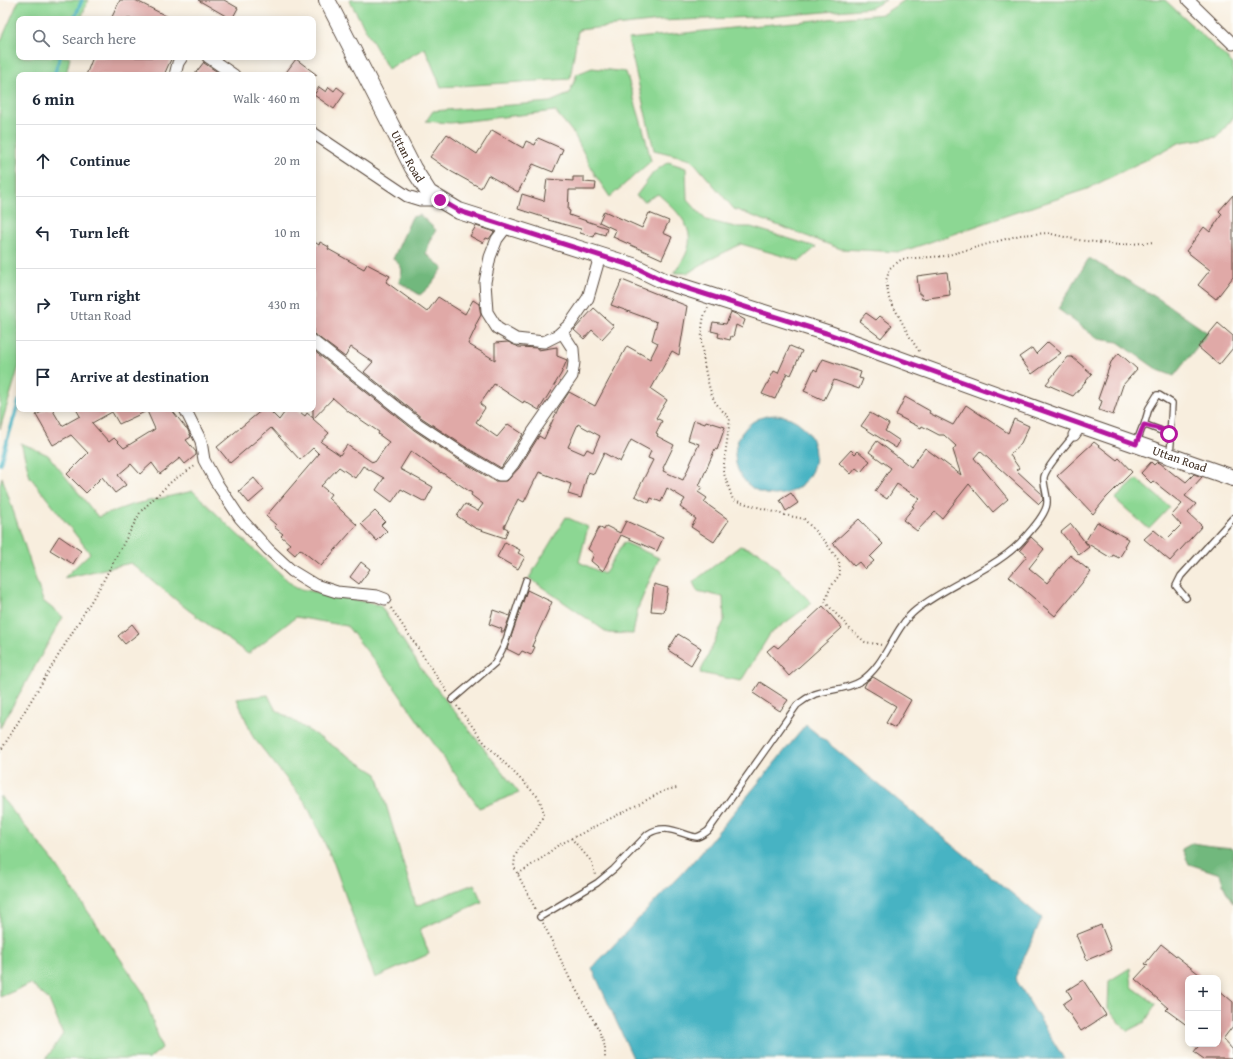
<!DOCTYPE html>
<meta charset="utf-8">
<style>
body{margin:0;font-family:"Gentium Book Plus",serif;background:#f6f6f7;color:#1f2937}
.controls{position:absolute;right:12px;bottom:12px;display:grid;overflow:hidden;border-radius:8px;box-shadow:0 2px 10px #0003}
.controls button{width:36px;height:36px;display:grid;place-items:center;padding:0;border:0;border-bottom:1px solid #e0e1e3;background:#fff;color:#1f2937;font:20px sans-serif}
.stop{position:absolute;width:12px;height:12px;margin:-9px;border:3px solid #b5179e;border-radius:50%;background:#fff}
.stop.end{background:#b5179e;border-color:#fff;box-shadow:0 1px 4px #0008}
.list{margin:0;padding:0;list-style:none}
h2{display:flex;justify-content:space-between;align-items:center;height:52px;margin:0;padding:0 16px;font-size:17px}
h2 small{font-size:13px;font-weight:400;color:#747a83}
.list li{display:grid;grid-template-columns:26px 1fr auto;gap:12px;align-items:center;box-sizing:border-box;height:72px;padding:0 16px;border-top:1px solid #e0e1e3}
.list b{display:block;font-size:15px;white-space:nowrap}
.list p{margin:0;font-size:13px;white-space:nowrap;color:#747a83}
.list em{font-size:13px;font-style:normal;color:#747a83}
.icon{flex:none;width:22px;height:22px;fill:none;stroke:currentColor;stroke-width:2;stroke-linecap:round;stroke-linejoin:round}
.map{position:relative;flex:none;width:1233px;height:1059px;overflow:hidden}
.search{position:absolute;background:#fff;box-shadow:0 2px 10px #0003;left:16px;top:16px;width:300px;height:44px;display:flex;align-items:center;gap:10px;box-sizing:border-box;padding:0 14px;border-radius:8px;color:#747a83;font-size:15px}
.panel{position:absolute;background:#fff;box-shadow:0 2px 10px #0003;left:16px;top:72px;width:300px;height:340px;border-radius:8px}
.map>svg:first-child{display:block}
.green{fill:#8cd793;stroke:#648058}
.forest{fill:#71b87d;stroke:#56714e}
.water{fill:#46b3c3;stroke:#406e70}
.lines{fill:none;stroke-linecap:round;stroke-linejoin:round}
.stream{stroke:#46b3c3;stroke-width:3.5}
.building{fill:#e0a9a7;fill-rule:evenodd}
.service-casing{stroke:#57473b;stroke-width:8}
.minor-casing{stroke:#57473b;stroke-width:13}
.secondary-casing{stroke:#57473b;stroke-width:18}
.path{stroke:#57473b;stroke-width:2;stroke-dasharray:1 3;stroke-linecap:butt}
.service{stroke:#fff;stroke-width:5.5}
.minor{stroke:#fff;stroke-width:11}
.secondary{stroke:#fff;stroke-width:16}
.route{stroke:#b5179e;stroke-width:5}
.labels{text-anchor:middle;stroke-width:4;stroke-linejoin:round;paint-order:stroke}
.street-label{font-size:12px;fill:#3b2a1e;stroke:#fdfcf7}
</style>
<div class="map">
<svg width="1233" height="1059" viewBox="0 0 1233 1059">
<rect width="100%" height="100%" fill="#fdfcf7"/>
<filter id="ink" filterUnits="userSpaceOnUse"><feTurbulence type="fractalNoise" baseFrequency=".025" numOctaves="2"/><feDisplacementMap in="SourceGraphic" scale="8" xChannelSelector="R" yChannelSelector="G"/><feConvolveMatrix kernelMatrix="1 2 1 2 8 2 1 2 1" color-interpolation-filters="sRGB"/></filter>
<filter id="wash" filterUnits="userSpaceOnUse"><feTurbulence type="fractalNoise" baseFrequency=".012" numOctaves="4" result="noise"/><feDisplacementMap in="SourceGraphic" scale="16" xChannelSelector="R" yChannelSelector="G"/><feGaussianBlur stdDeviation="0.9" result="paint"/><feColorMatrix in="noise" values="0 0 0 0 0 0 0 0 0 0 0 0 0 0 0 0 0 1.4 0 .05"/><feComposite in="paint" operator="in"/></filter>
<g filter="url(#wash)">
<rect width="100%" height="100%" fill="#f8eede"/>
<g class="green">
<polygon points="19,0 88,0 81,19 19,19 19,57 70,57 66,75 19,75 19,366 0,429 0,43"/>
<polygon points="349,0 886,0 871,8 778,16 660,21 578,30 570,79 441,87 425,48 388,69"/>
<polygon points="905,0 1165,0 1233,64 1233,118 1217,137 1181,142 1087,189 1014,213 901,252 841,249 734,209 691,159 654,150 628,39 751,26 883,14"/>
<polygon points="592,68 626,72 644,132 651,161 610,197 595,175 574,134 555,111 450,123 426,121 433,111 550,102 569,94 577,74"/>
<path d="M 668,162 L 686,168 L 687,199 L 706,220 L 735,227 L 751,227 L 816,247 L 800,261 L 741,244 L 707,261 L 688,273 L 674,273 C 678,267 683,261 686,254 C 698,228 676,210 658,194 L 645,201 L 636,196 L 653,173 Z"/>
<polygon points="21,443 48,455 98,517 131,505 193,491 236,533 296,588 380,605 422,670 519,793 479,808 385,674 347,626 296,617 248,654 187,609 131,563 64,578 90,553 30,477"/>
<polygon points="2,477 43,601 63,617 0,728 0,485"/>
<polygon points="1137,479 1170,507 1149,529 1115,499"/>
<polygon points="566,517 588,527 579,562 604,574 624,542 659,558 638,608 633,634 608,633 529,578"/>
<polygon points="740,546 760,552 812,603 770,634 741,681 700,673 724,621 723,597 697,591 693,582"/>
<polygon points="268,695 275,709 377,774 416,906 474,884 482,902 420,929 429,954 375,978 333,861 306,803 253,737 237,699"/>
<polygon points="0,796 52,859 143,992 162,1048 149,1059 46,1059 63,1034 49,1000 31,984 0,997"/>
<polygon points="1130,968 1132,987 1156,1004 1145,1022 1127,1031 1108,1008 1109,981"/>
</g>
<g class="forest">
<path d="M 420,215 L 436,230 L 430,240 L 426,254 L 443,268 L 431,285 L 420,295 L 399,282 C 403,271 404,267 393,259 L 412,217 Z"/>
<polygon points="1089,258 1159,299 1208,333 1174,376 1158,370 1118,342 1098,339 1058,309"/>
<polygon points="1193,843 1212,846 1233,848 1233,903 1225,889 1220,874 1189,864 1182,849"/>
</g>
<g class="water">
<circle cx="775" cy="455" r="40"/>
<polygon points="806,725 1042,918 1015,978 1064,1059 632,1059 633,1058 592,968 697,857"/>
</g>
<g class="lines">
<g class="stream">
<polyline points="74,19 82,0"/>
<polyline points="54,75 60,57"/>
<polyline points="0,464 19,401"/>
</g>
</g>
<g id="blocks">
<g class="building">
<polygon points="120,0 135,0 172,19 111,19"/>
<polygon points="198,0 224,0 238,8 232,19 231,19"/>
<polygon points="93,57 172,57 164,75 86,75"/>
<polygon points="296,59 317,75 284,75"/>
<polygon points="204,62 204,63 222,75 194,75"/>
<polygon points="319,87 326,92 329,87 334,91 337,87 345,93 334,109 314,95"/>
<polygon points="492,130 523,148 526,141 535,145 538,138 563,149 553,172 533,164 518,192 488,175 481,188 452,172 430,157 447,134 477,154"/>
<polygon points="573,177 584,177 584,182 596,183 595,190 569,190 568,210 570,211 569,215 607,228 605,235 595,232 594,237 580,233 581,229 548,220 549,219 518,209 522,194 544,201 547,179 573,181"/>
<polygon points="1233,195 1233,277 1216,299 1198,285 1210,270 1186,251 1204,227 1210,232 1222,214 1219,211"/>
<polygon points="604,211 642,228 649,213 669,221 663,233 672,237 662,259 613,237 616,230 599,222"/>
<polygon points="476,226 494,232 489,239 486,238 483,243 470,236"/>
<polygon points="313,241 319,245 320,242 329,247 328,249 364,269 367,264 390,276 386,282 427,312 438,297 465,314 473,300 479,304 481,315 475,326 476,327 468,344 495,360 495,343 508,342 517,346 518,347 538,348 538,350 557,347 557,356 567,360 561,374 539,410 524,401 523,403 494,384 480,404 485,408 476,422 497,437 508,424 523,434 501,468 464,446 422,418 364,372 373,362 351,347 345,357 317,336 313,334"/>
<polygon points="947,272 950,295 922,299 921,294 919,294 917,276"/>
<path d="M 622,280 L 687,306 L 679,355 L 672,351 L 651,389 L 667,400 L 656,418 L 662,421 L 656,433 L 658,434 L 657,436 L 674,445 L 663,468 L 664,469 L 663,471 L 683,480 L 699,444 L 688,440 L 694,420 L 705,424 L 706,421 L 725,427 L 717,450 L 715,449 L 699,486 L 702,487 L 698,492 L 707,498 L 704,502 L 729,520 L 714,542 L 691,527 L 696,519 L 680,507 L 685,499 L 667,488 L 661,502 L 651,498 L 649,503 L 635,496 L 653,460 L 648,458 L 651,451 L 631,440 L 620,462 L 604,453 L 594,474 L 588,472 L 581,498 L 568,494 L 571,484 L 539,472 L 524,502 L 518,499 L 504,527 L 508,529 L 505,538 L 475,528 L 457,516 L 465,504 L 478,511 L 483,504 L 471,495 L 472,493 L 441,472 L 441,473 L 411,451 L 400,469 L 433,487 L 425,502 L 401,489 L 392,502 L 376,490 L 384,478 L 363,466 L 355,478 L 339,467 L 321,486 L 331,494 L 328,498 L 357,525 L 321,566 L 300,549 L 295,555 L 287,548 L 290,544 L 281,536 L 283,534 L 274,527 L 276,525 L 266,516 L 319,454 L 313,448 L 300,460 L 271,428 L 230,463 L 217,447 L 263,409 L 268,409 L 279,420 L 287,409 L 296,409 L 305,416 L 307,413 L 313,418 L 313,350 L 414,430 L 456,458 L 495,481 L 507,481 L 519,468 L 539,436 L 544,439 L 558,409 L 569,392 L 595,406 L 627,346 L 650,359 L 658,343 L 652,340 L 657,322 L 611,305 ZM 333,398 L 350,413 L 351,413 L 379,432 L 378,434 L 389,442 L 375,462 L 373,461 L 372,462 L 347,445 L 340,455 L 321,442 L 329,433 L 313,419 ZM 578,424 L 600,436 L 593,452 L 587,449 L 584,454 L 568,447 Z"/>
<polygon points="594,308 614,326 602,339 592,330 584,339 574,330"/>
<polygon points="731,312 738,315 738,316 745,320 742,328 736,325 733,337 731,336 730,340 718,337 719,333 711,331 713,322 726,324"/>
<polygon points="866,313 876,320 880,316 892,325 881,338 859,321"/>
<polygon points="1218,323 1233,336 1233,348 1219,365 1198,347"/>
<polygon points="1048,342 1061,353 1032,374 1019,357 1032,348 1036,354"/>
<polygon points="790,346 802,351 791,375 787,373 775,399 762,394 774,371 778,373"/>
<polygon points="1119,353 1137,369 1123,385 1113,415 1099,410 1102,401 1098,399 1111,362"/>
<polygon points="1068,357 1072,357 1092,374 1073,396 1046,384"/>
<polygon points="823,359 861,372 859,378 863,379 859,389 834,380 824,400 804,391 814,369 817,371"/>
<polygon points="905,397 930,411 929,413 953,425 966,405 1008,433 1014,419 1029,426 1021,443 1010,455 1019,468 1016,470 1042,494 1043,500 1039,504 980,451 974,458 1008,499 993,512 969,484 942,518 935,512 917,531 903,520 914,507 912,506 920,499 897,484 887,499 875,491 891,468 869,452 877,441 911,467 925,448 961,475 953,450 956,446 944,435 939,435 922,426 921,428 896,415"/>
<path d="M 47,409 L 52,409 L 62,426 L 80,416 L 76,409 L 171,409 L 186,428 L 187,428 L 191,437 L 186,440 L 196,452 L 196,455 L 185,464 L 180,458 L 160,474 L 152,463 L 140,474 L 131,464 L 118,475 L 126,485 L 115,493 L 102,477 L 86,493 L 67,474 L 88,453 L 71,435 L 53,445 L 36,415 ZM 147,411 L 155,429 L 124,448 L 114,438 L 109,442 L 92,423 L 112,412 L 119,424 Z"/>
<polygon points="870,413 889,424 885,431 900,441 896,448 861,426"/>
<polygon points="1094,442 1117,460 1119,458 1132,472 1106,498 1093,514 1057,476"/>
<polygon points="851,450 855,454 858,451 870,461 861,472 856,468 851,474 839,463"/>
<polygon points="1151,462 1154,465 1157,462 1160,463 1176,476 1177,475 1186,482 1194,474 1202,477 1185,496 1196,504 1188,513 1202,526 1170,561 1144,539 1154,530 1166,540 1181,525 1172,515 1182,504 1153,481 1151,483 1141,473"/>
<polygon points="254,478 264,490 249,503 239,491"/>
<polygon points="791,493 798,503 786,511 780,500"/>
<polygon points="375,511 385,521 381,525 387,531 377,541 361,524"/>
<polygon points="859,519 883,544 870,557 874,561 865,569 859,562 854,566 833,543"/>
<polygon points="626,521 663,538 657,551 621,535 603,571 591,561 594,554 588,549 599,527 604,530 606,526 620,533"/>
<polygon points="1097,522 1128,539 1124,546 1126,547 1119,558 1113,555 1111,558 1085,542 1089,547 1079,555 1061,532 1071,524 1085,542"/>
<polygon points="59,536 81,551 73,564 50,550"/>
<polygon points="1031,537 1044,549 1029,568 1047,583 1070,555 1091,572 1055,616 1009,577 1027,556 1020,550"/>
<polygon points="505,542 520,550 518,553 525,557 518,569 497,557"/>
<polygon points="361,562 370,569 359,584 350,577"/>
<polygon points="654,584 668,588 664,612 651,611"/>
<polygon points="527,590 552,602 532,646 535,647 531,655 522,651 519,655 507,649"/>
<polygon points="823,606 842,628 789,676 767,651 774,645 778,648"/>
<polygon points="493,610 510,616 504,632 501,632 502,629 489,624"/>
<polygon points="132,624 139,633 125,644 118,636"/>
<polygon points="678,634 701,648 691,665 668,650"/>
<polygon points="873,677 911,700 895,728 886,723 896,706 864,687 867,681"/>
<polygon points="760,682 788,700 780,711 753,693"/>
<polygon points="1101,925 1111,950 1087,960 1076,935"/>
<polygon points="1161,944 1204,978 1188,978 1188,1026 1166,1010 1168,1008 1135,979 1148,965 1145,964"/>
<polygon points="1083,980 1106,1015 1081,1031 1063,1004 1072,998 1067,990"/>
<polygon points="1218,989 1233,1002 1233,1026 1223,1039 1233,1050 1233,1059 1204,1059 1194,1052 1200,1044 1218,1044"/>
</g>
</g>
</g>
<g filter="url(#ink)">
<use href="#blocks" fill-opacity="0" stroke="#57473b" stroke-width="1"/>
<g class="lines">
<defs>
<g id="service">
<polyline points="1144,425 1149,408 1157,395 1159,395 1172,403 1170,436"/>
<polyline points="1136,444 1142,428 1146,425 1169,434 1171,442 1170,454"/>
<polyline points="1186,598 1176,586 1181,576 1233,518"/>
<polyline points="452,700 495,663 504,646 526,580"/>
<path d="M 540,917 L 597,883 L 614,869 L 648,834 C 662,825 673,830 688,835 C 691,836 694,837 697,837 C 701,836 705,833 708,831 L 797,705 C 802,701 808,697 815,694 C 829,689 847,690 861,681 C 887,664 892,629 916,610 C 949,583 1000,568 1026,536 C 1033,528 1048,512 1047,501 C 1047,493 1043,484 1044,477 C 1046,467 1067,444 1074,435"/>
</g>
<g id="minor">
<polyline points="1188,0 1233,44"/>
<polyline points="208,57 234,75"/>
<polyline points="175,75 178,63 182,57"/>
<polyline points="313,133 407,196 420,200 439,200"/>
<polyline points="507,226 497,239 490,257 485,282 487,312 497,328 516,339 544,342 558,335 570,324 588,298 600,256"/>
<polyline points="313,341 418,424 460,452 499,475 504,475 513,464 533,432 572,376 574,362 573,349 562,332"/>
<polyline points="185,409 201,441 204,460 216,482 240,518 268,549 292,571 315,585 337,592 377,596 385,599"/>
<polyline points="1074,435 1081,425"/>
</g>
<g id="secondary">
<path id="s1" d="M 327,0 L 413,168 L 429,193 L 459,211 L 633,266 L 664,281 L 827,333 L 1058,417 L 1233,478"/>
</g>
</defs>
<use href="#service" class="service-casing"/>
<use href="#minor" class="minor-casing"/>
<use href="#secondary" class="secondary-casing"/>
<g class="path">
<path d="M 708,308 C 695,325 705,381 714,400 C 718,407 725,413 730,419 L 723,471 L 733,500 L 785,515 L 804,519 L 826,543 L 839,561 L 840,574 L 830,588 L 825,602 L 852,631 L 865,642 L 882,645"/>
<polyline points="919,351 911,339 889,298 886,281 890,268 902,259 945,256 1020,235 1047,233 1078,240 1119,245 1154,242"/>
<polyline points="391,608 448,693"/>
<polyline points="457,706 484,742 539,798 543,810 543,816 536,830 521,846 515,856 514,867 536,910"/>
<polyline points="0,752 101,585 141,511 172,481 195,466"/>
<polyline points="571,838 592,862 595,875"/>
<polyline points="518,874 542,858 557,846 666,790 677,788"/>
<polyline points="543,923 570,979 599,1030 605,1047 605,1059"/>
</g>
<use href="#service" class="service"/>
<use href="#minor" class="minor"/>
<use href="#secondary" class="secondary"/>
</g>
</g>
<g class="lines" filter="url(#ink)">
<polyline class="route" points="440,200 459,211 633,266 664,281 826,333 1136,444 1144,425 1160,429 1169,434"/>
</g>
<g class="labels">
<g class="street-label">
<text dy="4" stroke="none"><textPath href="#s1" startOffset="176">Uttan Road</textPath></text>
<text dy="4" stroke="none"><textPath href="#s1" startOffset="1016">Uttan Road</textPath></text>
</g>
</g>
</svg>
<div class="controls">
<button>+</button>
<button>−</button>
</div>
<div class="stop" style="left:1169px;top:434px"></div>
<div class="stop end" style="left:440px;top:200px"></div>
<div class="search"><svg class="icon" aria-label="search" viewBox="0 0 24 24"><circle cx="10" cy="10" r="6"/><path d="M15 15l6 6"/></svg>Search here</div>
<section class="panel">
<h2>6 min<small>Walk · 460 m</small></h2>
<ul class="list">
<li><svg class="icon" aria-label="ahead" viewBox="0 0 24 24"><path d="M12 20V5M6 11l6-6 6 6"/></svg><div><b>Continue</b></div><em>20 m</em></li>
<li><svg class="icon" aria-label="left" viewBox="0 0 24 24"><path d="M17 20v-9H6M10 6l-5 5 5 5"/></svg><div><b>Turn left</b></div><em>10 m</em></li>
<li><svg class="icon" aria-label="right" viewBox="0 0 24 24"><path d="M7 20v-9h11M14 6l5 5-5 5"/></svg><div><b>Turn right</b><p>Uttan Road</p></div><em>430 m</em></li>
<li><svg class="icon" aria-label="arrive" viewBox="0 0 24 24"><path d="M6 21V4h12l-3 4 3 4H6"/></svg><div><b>Arrive at destination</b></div></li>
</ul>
</section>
</div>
